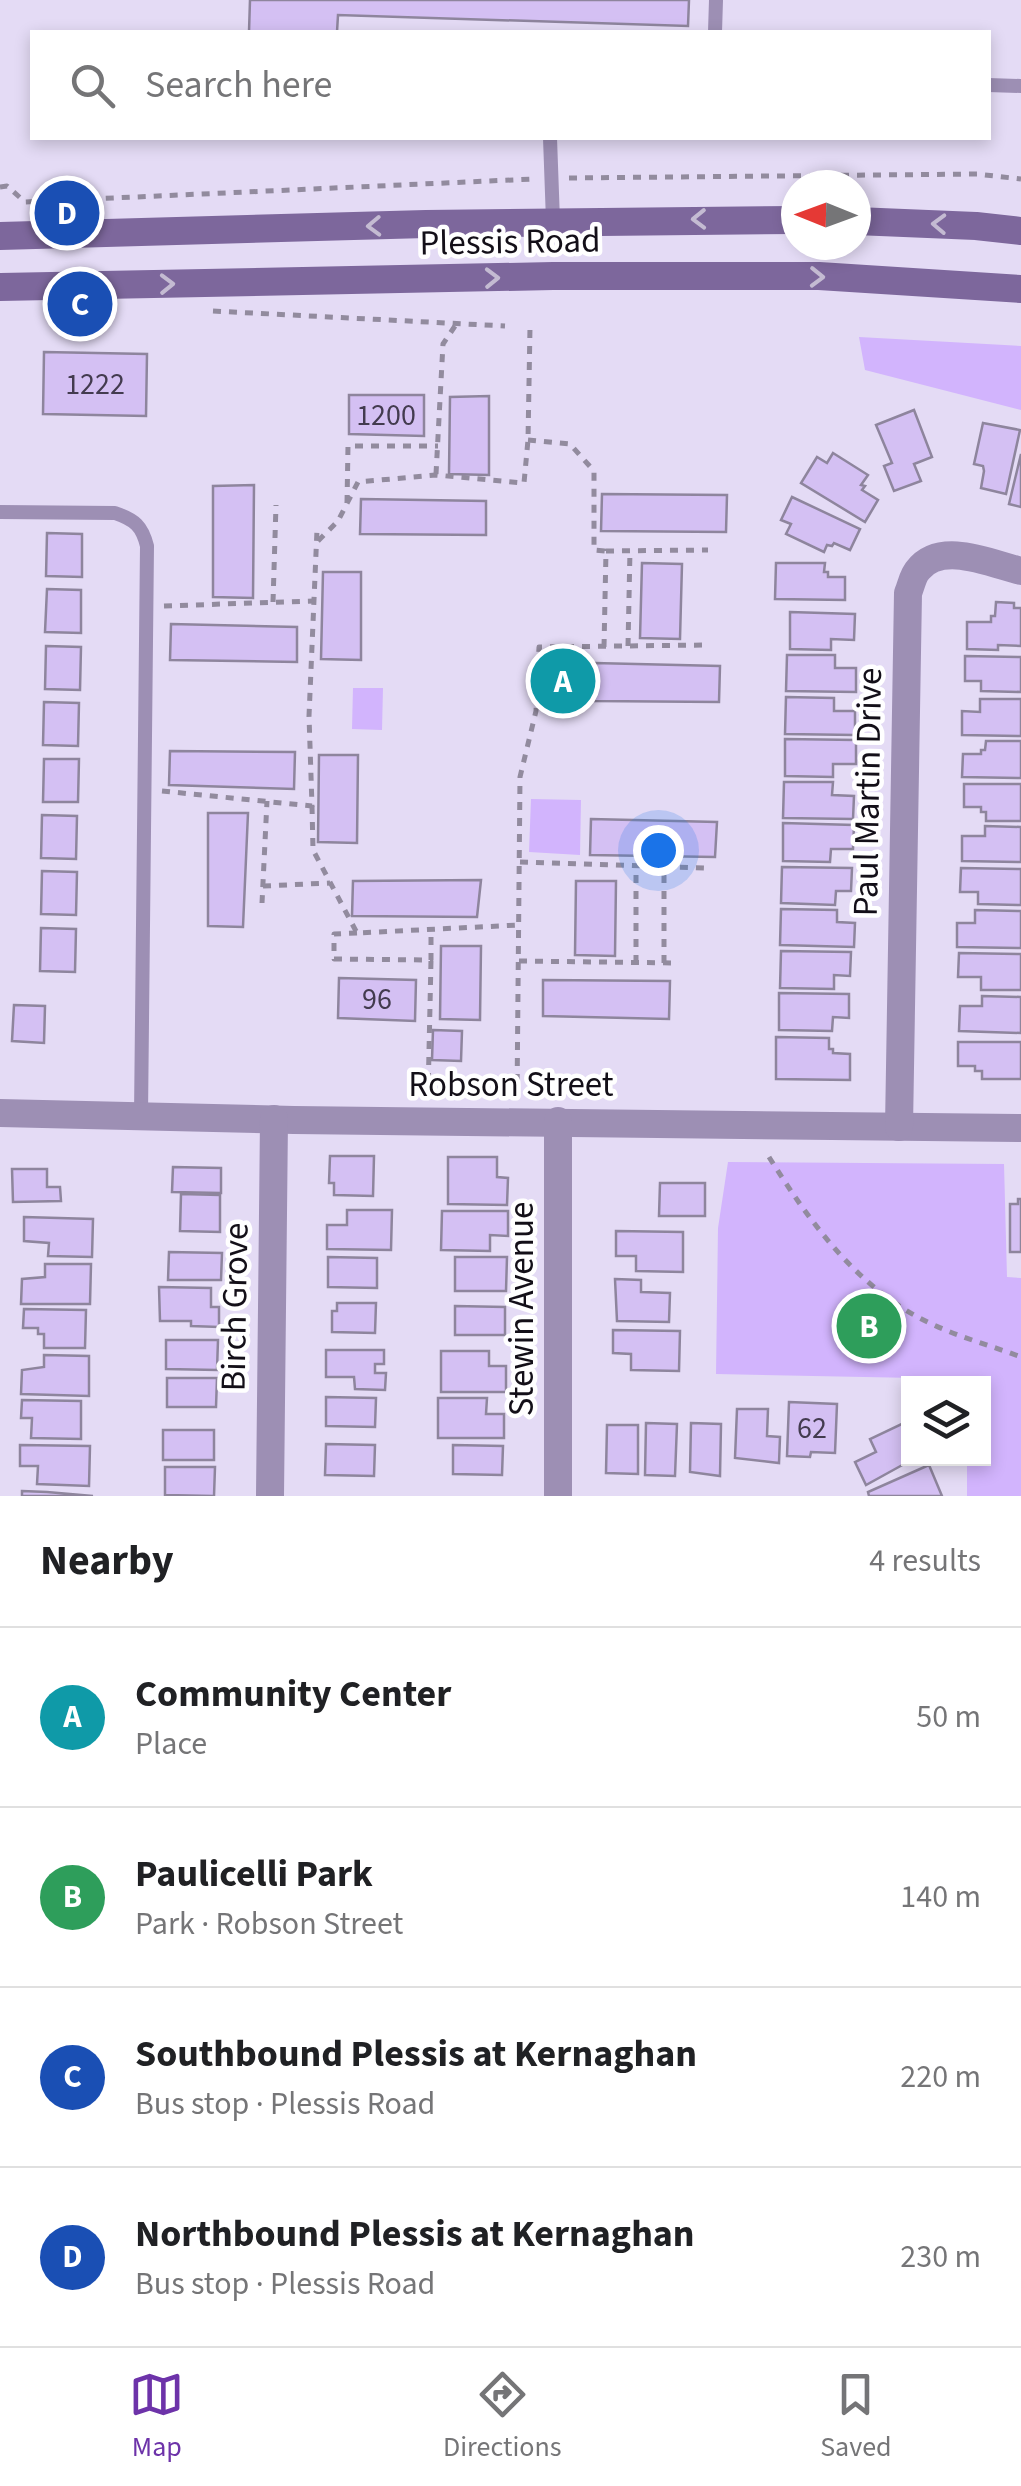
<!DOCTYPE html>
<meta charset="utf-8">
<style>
body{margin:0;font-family:"Source Sans 3",sans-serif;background:#f6f6f6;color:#202124}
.controls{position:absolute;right:30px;bottom:30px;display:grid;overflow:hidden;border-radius:0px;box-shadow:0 5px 15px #0003}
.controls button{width:90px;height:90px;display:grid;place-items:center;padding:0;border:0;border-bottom:2px solid #e0e0e0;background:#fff;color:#202124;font:50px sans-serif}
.compass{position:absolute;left:781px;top:170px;width:90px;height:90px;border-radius:50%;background:#fff;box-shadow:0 5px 15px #0003;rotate:271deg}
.you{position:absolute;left:658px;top:850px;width:35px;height:35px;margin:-25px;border:8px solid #fff;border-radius:50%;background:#1a73e8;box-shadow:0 0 0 15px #1a73e833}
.badge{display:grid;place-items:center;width:65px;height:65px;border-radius:50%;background:#6d33a9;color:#fff;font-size:32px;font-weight:700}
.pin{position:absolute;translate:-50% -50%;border:5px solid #fff;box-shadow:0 2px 10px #0006}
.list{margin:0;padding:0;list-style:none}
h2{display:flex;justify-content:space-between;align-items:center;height:130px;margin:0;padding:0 40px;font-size:42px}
h2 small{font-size:32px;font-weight:400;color:#757577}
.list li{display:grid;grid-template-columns:65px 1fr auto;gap:30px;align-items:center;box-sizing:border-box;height:180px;padding:0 40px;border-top:2px solid #e0e0e0}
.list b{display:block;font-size:38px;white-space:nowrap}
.list p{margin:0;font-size:32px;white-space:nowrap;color:#757577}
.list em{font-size:32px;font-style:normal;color:#757577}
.icon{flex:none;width:55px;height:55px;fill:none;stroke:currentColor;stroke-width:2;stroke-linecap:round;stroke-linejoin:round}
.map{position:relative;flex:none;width:1021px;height:1496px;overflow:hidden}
.search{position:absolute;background:#fff;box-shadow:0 5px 15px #0003;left:30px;right:30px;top:30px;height:110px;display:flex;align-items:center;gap:25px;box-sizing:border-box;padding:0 35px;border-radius:0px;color:#757577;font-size:38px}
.sheet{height:850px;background:#fff}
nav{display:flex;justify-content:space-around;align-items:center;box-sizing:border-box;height:140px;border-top:2px solid #e0e0e0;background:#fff;font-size:28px;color:#757577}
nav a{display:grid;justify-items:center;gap:5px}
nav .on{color:#6d33a9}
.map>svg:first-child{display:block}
.green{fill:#d2b4fd}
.building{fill:#d4c0f3;stroke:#8e859d;stroke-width:2.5}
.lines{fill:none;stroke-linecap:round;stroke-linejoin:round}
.path{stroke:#928b9e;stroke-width:5;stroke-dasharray:8 8;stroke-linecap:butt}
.service{stroke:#9d8fb4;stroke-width:14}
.minor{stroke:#9d8fb4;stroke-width:28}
.secondary{stroke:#7d679c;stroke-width:28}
.oneway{stroke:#c4bbd2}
.labels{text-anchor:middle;stroke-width:9;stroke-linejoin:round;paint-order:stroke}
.number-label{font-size:30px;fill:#433b4f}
.street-label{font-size:35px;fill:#130f18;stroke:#fff}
</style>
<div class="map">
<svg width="1021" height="1496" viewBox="0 0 1021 1496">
<rect width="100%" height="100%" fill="#e4dbf5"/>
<g class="green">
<polygon points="859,337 1021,346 1021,410 865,370"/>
<polygon points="353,688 383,688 382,730 352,729"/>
<polygon points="531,799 581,800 580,855 529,852"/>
<polygon points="728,1162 1004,1164 1007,1277 1021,1278 1021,1496 967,1496 967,1459 984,1458 984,1384 968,1383 967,1379 716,1374 718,1228"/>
</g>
<g class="building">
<polygon points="250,0 689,0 688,26 338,15 337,32 249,32"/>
<polygon points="44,352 147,354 146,416 43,414"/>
<polygon points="349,395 424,395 424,436 349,434"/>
<polygon points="489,396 489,475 449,474 450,397"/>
<polygon points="914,410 932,457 914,464 921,481 894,491 884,466 892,463 876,425"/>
<polygon points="983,423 1020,430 1006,494 981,488 984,471 983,466 974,464"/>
<polygon points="833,453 868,475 861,485 865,486 862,490 878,500 865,522 801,483 817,457 827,463"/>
<polygon points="1021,454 1021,507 1009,504"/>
<polygon points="254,485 253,598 213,597 213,486"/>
<polygon points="602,494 727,495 726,532 601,531"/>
<polygon points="792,497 860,529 850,550 834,543 832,546 827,545 824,552 786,534 791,524 781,520"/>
<polygon points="361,499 486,501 486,535 360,534"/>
<polygon points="47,533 82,534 82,577 46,576"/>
<polygon points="642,563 682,564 680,639 640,638"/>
<polygon points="776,563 825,563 824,572 828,572 828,577 845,577 845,600 775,599"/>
<polygon points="323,572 361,572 361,660 321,659"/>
<polygon points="47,589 81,590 81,633 45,632"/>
<polygon points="996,602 1014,603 1014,608 1021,608 1021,646 998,645 998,650 967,649 967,622 991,622 991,616 995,616"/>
<polygon points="790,612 855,614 854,640 831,639 831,650 790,649"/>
<polygon points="171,624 297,627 297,662 170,660"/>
<polygon points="46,646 81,647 80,690 45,689"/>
<rect x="542" y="653" width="41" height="55"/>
<polygon points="787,655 835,655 835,668 856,668 856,692 786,691"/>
<polygon points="965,656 1021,657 1021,692 981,691 981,681 965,681"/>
<polygon points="594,663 720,666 719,702 593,701"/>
<polygon points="786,697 834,698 834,711 855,711 855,735 785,734"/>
<polygon points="980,699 1021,699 1021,736 962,735 962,711 980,712"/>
<polygon points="44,702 79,703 78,746 43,745"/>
<polygon points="785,739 856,740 856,764 833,764 833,777 785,776"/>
<polygon points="986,741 1021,741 1021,778 962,777 963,754 981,754 981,750 985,750"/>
<polygon points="170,751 295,752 294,789 169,785"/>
<polygon points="319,755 358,755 357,843 318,842"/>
<polygon points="44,759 79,759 78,802 43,802"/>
<polygon points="784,782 833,782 832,795 854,796 853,819 783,818"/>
<polygon points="964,784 1021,784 1021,821 986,821 986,812 981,812 981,807 964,807"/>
<polygon points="208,813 248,813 243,927 208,926"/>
<polygon points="42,815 77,816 76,859 41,858"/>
<polygon points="591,819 717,822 715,857 590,855"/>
<polygon points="783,823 854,825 853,849 831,849 830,862 783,861"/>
<polygon points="985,826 1021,827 1021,862 962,861 962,836 985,836"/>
<polygon points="782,867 852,868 851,891 836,891 835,905 781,903"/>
<polygon points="961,868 1021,869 1021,905 978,904 978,892 960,892"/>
<polygon points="42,871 77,872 76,915 41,914"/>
<polygon points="481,880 477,917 352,916 353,881"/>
<polygon points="576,881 616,881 615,956 575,955"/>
<polygon points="781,909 837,910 837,922 855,923 854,947 780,945"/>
<polygon points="975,910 1021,911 1021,948 957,947 957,923 975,923"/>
<polygon points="41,928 76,929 75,972 40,971"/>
<polygon points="441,946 481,946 480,1020 440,1019"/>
<polygon points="781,951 851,952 850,976 834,975 834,989 780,988"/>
<polygon points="959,953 1021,954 1021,990 981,990 981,977 958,977"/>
<polygon points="339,978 416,980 415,1021 338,1018"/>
<polygon points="543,980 670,981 669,1019 543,1016"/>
<polygon points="779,993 849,994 849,1018 833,1017 832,1031 779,1030"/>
<polygon points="982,996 1021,997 1021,1033 959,1031 960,1006 982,1006"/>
<polygon points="14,1005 45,1006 44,1043 12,1041"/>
<polygon points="433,1030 462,1031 461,1061 432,1060"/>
<polygon points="776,1037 829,1038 829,1049 833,1049 833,1053 850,1054 850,1080 776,1079"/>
<polygon points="958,1042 1021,1042 1021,1079 982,1079 982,1071 975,1071 975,1066 958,1066"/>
<polygon points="330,1156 374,1156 373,1196 334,1195 334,1183 329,1183"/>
<polygon points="448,1157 497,1157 497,1177 508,1178 507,1205 448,1204"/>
<polygon points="173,1167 221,1168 221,1193 172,1192"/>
<polygon points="12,1169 47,1169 47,1187 60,1187 61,1201 13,1202"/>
<polygon points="660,1183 705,1183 705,1216 659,1216"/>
<polygon points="181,1194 220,1195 220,1232 180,1231"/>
<polygon points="1018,1199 1021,1199 1021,1252 1010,1252 1010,1204 1018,1204"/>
<polygon points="347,1210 392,1210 391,1250 327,1249 327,1225 347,1225"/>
<polygon points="442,1211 508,1211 508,1236 490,1235 490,1251 441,1250"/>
<polygon points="24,1217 93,1219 92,1257 48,1256 49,1243 24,1241"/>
<polygon points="616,1231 683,1232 683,1272 636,1271 636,1256 616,1256"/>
<polygon points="169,1252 222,1253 221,1280 168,1280"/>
<polygon points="328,1257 377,1258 377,1288 328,1287"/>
<polygon points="455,1257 507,1257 506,1291 455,1291"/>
<polygon points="45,1264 91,1264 90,1304 21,1304 22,1279 45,1277"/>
<polygon points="615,1279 641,1280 641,1292 670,1293 669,1322 617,1321"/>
<polygon points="159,1287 211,1288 211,1307 219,1307 219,1327 191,1326 191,1321 160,1321"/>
<polygon points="337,1303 376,1303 375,1333 332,1332 332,1311 337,1311"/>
<polygon points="455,1306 505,1307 505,1335 455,1335"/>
<polygon points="24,1309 86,1310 85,1348 44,1348 44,1334 38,1334 38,1328 23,1328"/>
<polygon points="613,1330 680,1331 679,1371 631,1370 631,1354 613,1353"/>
<polygon points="166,1340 218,1340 217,1370 166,1369"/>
<polygon points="326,1350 384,1350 384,1364 375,1364 375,1373 386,1373 385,1390 355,1389 354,1377 326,1377"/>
<polygon points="441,1351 489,1351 489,1366 506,1366 506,1392 441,1392"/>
<polygon points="44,1355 89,1356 89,1396 21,1394 22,1370 44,1367"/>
<polygon points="167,1378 217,1378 216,1407 167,1407"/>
<polygon points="326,1397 376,1398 375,1427 326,1426"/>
<polygon points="438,1398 487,1398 486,1414 504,1414 504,1438 438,1438"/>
<polygon points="22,1400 81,1401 81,1439 31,1438 32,1418 21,1418"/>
<polygon points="789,1402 837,1404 835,1453 811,1452 810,1457 787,1456"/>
<polygon points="737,1409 768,1409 767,1436 780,1437 779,1463 735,1458"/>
<polygon points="908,1421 908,1458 915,1458 866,1485 855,1462 876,1452 870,1439"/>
<polygon points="646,1423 677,1424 675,1476 645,1475"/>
<polygon points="691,1423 721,1424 720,1476 690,1472"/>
<polygon points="607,1425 638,1425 638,1474 606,1473"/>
<rect x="163" y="1430" width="51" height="30"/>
<polygon points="326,1444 375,1445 374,1476 325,1475"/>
<polygon points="20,1445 90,1446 89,1486 37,1484 38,1466 20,1466"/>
<polygon points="453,1445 503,1446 502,1475 453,1474"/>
<polygon points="929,1465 942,1496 869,1496 868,1492"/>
<polygon points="165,1467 215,1467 214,1496 165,1495"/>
<polygon points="22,1491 47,1492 93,1496 22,1496"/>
</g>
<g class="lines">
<g class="path">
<polyline points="569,178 977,174 1021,179"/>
<polyline points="0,187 7,186 25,202 533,179"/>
<polyline points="213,311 505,326"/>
<polyline points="528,440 570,444 594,471 594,550 606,551"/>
<polyline points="436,474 443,344 455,326"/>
<polyline points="347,503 348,446 438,446"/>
<polyline points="318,541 338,521 358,482 436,475 524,483 528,440 530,327"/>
<polyline points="273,602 276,505"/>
<polyline points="164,606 313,601"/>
<polyline points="628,646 630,550"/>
<polyline points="604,647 606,551 708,550"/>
<polyline points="162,791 312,806 309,716 317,530"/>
<polyline points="312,806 313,850 357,933 519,925"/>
<polyline points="520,862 706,868"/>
<polyline points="263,886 330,883"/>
<polyline points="262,903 267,801"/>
<polyline points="357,933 334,934 334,959 431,960 431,929"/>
<polyline points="519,961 679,963"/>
<polyline points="636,963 636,866"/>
<polyline points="664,963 664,867"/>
<polyline points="428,1097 431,960"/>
<polyline points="517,1098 520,777 536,711 539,647 705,645"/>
<path d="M 769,1157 C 811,1224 860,1292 934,1325 C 962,1338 992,1346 1021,1357"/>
</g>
<g class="service">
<polyline points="715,32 716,0"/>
<polyline points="988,85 1021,86"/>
<polyline points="550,138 553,221"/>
<path d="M 0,512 L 115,513 C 135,520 142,526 147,546 L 141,1116"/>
</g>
<g class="minor">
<polyline points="0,1113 294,1120 1021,1128"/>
<path d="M 899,1127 L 908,593 C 911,586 913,575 918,570 C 941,540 992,564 1021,571"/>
<polyline points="270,1496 274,1119"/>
<polyline points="558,1496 558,1121"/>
</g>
<g class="secondary">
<polyline points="856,221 976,226 1021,231"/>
<polyline points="0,236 426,224 796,220"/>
<polyline points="0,287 553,276 819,276 1021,289"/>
</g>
</g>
<defs><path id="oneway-chevron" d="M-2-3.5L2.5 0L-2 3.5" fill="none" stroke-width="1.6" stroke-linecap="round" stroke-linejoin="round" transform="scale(2.5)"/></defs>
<g class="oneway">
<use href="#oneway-chevron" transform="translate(699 219) rotate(179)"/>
<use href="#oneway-chevron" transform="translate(939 224) rotate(-178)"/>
<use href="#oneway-chevron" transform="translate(374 226) rotate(178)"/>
<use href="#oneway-chevron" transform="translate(817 277) rotate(1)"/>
<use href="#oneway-chevron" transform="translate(492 278) rotate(-1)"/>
<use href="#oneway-chevron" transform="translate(167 284) rotate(-1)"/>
</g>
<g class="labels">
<g class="number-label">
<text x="95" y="394">1222</text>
<text x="386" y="425">1200</text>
<text x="377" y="1009">96</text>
<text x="812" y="1438">62</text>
</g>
<g class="street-label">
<text transform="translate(510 241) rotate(-1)" y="12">Plessis Road</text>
<text transform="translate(867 792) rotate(-89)" y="12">Paul Martin Drive</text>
<text x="511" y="1096">Robson Street</text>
<text transform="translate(234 1307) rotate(-89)" y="12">Birch Grove</text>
<text transform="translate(521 1309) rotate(-90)" y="12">Stewin Avenue</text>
</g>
</g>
</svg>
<div class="controls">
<button><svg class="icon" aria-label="layers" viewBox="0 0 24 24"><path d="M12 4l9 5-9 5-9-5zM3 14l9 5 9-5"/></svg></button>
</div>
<svg class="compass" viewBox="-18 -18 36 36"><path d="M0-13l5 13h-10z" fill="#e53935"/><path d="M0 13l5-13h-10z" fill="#757577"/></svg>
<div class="you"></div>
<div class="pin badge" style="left:563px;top:681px;background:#0f9aa8">A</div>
<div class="pin badge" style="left:869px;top:1326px;background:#2e9e5b">B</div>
<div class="pin badge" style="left:80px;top:304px;background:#1a4fb4">C</div>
<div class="pin badge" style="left:67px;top:213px;background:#1a4fb4">D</div>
<div class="search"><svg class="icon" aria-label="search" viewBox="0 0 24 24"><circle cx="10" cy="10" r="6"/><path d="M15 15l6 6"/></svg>Search here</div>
</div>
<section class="sheet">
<h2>Nearby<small>4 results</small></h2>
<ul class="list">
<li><span class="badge" style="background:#0f9aa8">A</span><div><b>Community Center</b><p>Place</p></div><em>50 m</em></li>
<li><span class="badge" style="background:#2e9e5b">B</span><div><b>Paulicelli Park</b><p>Park · Robson Street</p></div><em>140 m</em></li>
<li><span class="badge" style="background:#1a4fb4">C</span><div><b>Southbound Plessis at Kernaghan</b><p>Bus stop · Plessis Road</p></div><em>220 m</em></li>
<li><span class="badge" style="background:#1a4fb4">D</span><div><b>Northbound Plessis at Kernaghan</b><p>Bus stop · Plessis Road</p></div><em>230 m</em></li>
</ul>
</section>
<nav>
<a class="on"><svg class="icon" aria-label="map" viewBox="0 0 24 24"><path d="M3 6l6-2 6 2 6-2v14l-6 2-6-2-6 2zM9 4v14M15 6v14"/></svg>Map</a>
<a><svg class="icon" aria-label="directions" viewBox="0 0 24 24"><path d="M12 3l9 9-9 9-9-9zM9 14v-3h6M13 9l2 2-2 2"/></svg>Directions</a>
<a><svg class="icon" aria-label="saved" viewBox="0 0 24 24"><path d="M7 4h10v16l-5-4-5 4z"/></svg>Saved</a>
</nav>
